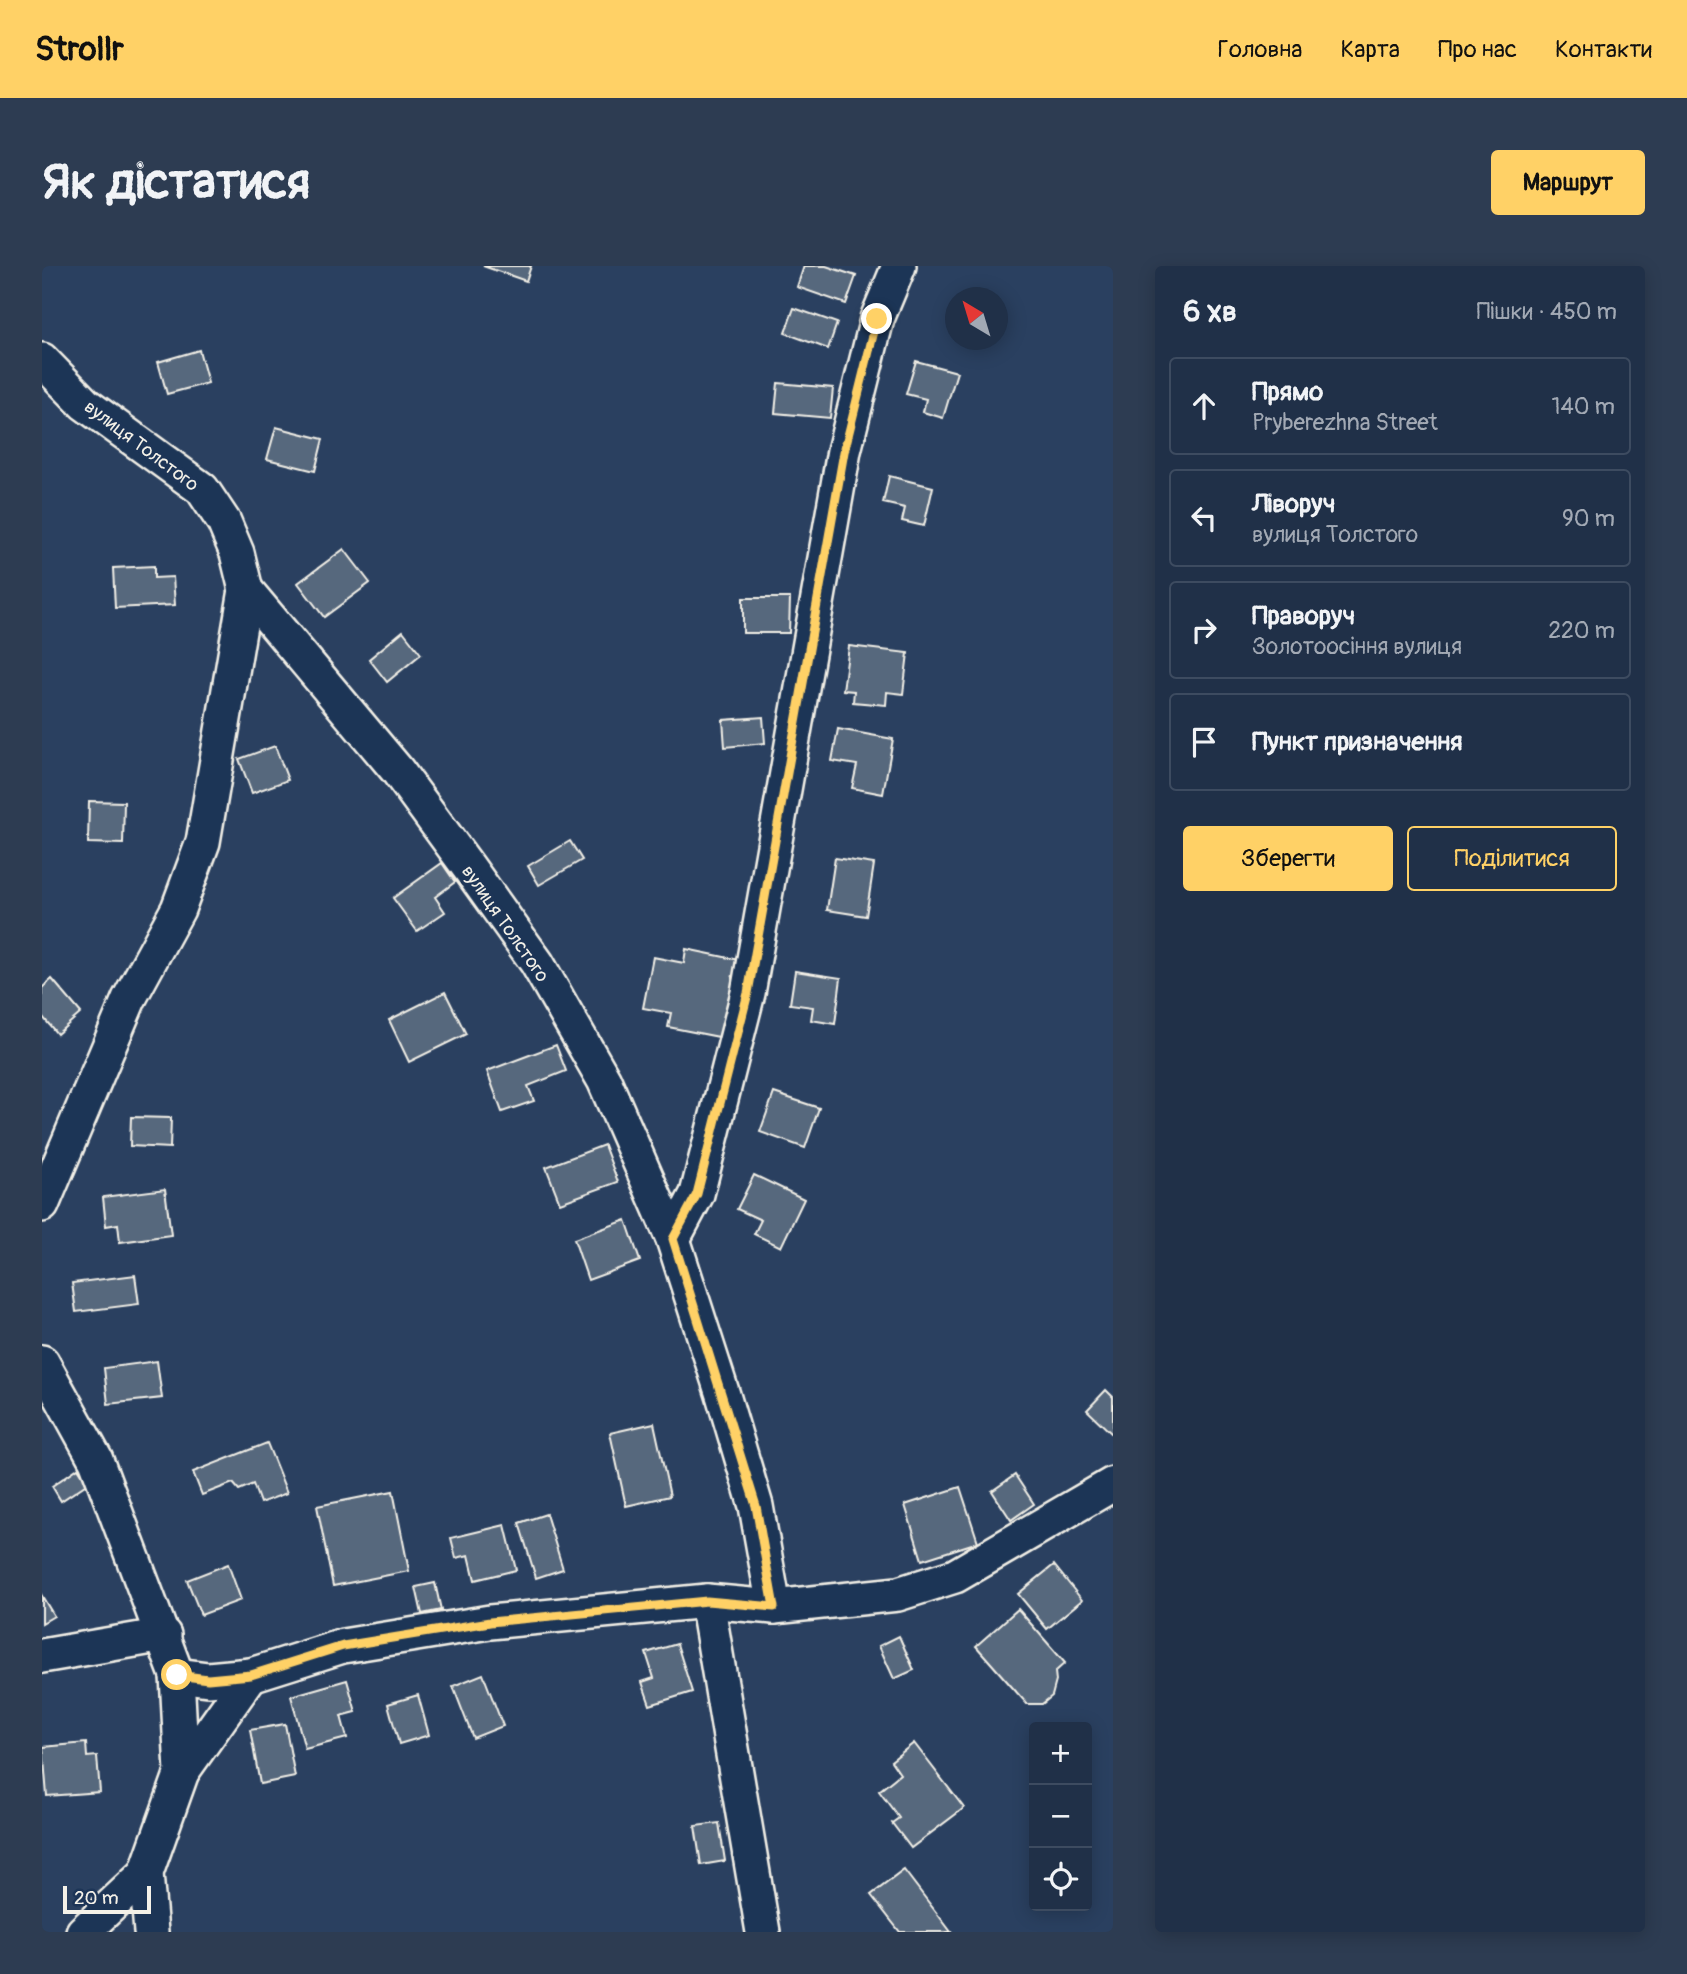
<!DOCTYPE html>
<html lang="uk">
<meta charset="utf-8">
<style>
body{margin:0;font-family:Pangolin,sans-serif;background:#2d3c52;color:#f1f3f6}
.controls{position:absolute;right:21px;bottom:21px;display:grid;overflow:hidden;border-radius:7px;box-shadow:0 4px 18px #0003}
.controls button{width:63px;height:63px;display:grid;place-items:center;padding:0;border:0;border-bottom:2px solid #3d4b60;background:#203048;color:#f1f3f6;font:35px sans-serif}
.compass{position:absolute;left:903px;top:21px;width:63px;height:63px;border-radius:50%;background:#203048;box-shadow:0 4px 18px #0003;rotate:322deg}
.scale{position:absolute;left:21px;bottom:18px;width:88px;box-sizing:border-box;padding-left:7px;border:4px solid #f4f1e8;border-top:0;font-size:19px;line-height:24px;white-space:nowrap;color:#f4f1e8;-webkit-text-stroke:5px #1d3557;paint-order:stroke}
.stop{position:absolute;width:21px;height:21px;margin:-16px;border:5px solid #ffd166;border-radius:50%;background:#fff}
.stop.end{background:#ffd166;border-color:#fff;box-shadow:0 2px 7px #0008}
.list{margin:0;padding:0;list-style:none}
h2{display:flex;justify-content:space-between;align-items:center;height:91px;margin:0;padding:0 28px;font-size:30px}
h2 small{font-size:23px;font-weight:400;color:#a2a9b4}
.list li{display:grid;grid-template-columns:46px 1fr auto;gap:21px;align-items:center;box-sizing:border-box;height:98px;margin:0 14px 14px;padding:0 14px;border:2px solid #3d4b60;border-radius:7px}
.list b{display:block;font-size:26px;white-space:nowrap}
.list p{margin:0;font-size:23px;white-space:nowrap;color:#a2a9b4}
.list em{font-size:23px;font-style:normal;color:#a2a9b4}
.actions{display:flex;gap:14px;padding:21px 28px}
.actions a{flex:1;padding:16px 0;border:2px solid #ffd166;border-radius:7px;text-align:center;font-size:24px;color:#ffd166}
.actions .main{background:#ffd166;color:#111}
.icon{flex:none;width:38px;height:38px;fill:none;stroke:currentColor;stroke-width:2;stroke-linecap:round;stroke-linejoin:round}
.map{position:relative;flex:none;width:1071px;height:1666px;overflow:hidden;border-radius:7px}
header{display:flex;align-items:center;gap:42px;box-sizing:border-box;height:98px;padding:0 35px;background:#ffd166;color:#111}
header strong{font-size:33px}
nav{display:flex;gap:38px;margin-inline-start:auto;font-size:24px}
.intro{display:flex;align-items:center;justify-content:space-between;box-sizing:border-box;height:168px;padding:0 42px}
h1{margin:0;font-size:49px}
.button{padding:18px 32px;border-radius:7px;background:#ffd166;color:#111;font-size:24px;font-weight:700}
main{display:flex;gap:42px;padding:0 42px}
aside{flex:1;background:#203048;border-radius:7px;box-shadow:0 4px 18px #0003}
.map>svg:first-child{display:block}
.building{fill:#56677d;stroke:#f4f1e8;stroke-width:2}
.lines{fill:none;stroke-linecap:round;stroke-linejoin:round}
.minor-casing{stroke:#f4f1e8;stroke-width:38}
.minor{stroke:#1d3557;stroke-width:33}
.route{stroke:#ffd166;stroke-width:9}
.labels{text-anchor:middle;stroke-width:6;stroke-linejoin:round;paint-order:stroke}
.street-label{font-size:19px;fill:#f4f1e8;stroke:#1d3557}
</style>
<header>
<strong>Strollr</strong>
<nav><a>Головна</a><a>Карта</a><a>Про нас</a><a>Контакти</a></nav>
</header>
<div class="intro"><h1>Як дістатися</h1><a class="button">Маршрут</a></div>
<main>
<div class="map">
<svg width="1071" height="1666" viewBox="0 0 1071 1666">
<rect width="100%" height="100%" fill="#2a4060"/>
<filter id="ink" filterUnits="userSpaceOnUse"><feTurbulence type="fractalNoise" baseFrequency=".0143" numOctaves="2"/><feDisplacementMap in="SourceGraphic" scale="14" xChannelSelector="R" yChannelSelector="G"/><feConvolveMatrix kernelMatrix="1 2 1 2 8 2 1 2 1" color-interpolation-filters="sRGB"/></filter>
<g filter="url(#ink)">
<g class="building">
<polygon points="441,0 489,0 484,15"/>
<polygon points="762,0 784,0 814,10 804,38 755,21"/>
<polygon points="752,42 795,57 786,83 743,67"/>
<polygon points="157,84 166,117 125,128 116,96"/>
<polygon points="874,95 915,106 901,152 881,146 884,133 864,128"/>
<polygon points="736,117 791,122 788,152 733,147"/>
<polygon points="234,161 281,173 273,205 225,193"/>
<polygon points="847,210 891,221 882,260 860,255 863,242 841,237"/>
<polygon points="302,283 328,317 282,351 256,317"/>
<polygon points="112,300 112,312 131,311 133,339 73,342 71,302"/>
<polygon points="701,332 748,332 747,367 701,367"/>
<polygon points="361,365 379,388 345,416 327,393"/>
<polygon points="807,380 866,387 861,428 845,426 844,439 811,436 812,425 801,424"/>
<polygon points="721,451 723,477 683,481 681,454"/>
<polygon points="796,463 851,473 841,528 810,522 815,499 790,495"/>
<polygon points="233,480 246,514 210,527 197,493"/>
<polygon points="47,535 82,536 81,578 46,577"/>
<polygon points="528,575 540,594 497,619 486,600"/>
<polygon points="793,592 832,598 824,650 785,644"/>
<polygon points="400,597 413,616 393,631 403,646 375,665 351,632"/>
<polygon points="644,683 697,694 682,772 626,761 629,747 601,742 611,691 642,697"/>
<polygon points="753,705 799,712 793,758 769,754 771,741 748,738"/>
<polygon points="10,713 39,747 15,768 0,750 0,722"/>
<polygon points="403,726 424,768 367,796 347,754"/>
<polygon points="514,779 524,805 486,820 492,835 460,846 445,805"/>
<polygon points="732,827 777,842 763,882 718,866"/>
<polygon points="89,851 129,852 128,882 88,880"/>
<polygon points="562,879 576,916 518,937 504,901"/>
<polygon points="712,909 762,933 739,981 712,968 719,954 695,943"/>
<polygon points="123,923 129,969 78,976 76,958 64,960 61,931"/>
<polygon points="584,954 598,995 546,1014 532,973"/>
<polygon points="93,1009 97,1038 34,1046 30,1017"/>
<polygon points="115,1095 120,1132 66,1138 62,1102"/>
<polygon points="1064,1124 1071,1131 1071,1169 1045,1144"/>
<polygon points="612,1157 628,1230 584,1240 568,1167"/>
<polygon points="225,1177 245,1227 218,1237 211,1218 197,1224 191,1217 160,1229 151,1206"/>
<polygon points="36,1202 46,1217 19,1235 10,1220"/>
<polygon points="973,1209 992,1238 969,1254 950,1225"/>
<polygon points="918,1221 936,1276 880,1294 863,1239"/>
<polygon points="351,1225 367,1305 291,1320 275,1240"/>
<polygon points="504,1248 521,1303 494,1312 477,1257"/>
<polygon points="463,1259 474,1304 433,1314 427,1289 414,1292 409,1272"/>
<polygon points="186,1298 199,1334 159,1349 145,1314"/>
<polygon points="1012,1299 1040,1334 1005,1363 976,1328"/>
<polygon points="393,1317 399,1344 380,1348 374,1321"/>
<polygon points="0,1330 12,1350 0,1357"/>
<polygon points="976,1343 1023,1397 1013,1406 1014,1415 1010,1430 1000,1438 985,1438 934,1380"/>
<polygon points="857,1370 872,1404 852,1413 837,1380"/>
<polygon points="635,1378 650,1426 608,1439 600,1416 612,1412 604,1387"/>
<polygon points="441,1408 461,1460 431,1472 411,1420"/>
<polygon points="305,1414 314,1446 299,1450 305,1472 263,1483 249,1430"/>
<polygon points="376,1429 387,1469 357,1478 346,1438"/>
<polygon points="243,1458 253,1511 218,1518 208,1464"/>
<polygon points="44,1477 45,1491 55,1490 58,1526 5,1530 1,1481"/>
<polygon points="872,1477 922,1542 869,1582 850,1557 857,1552 837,1525 858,1508 849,1495"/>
<polygon points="677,1557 683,1595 659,1599 653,1560"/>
<polygon points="862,1604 909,1666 858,1666 829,1629"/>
</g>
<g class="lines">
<defs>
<g id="minor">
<polyline points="0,94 43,138 160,223 182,256 195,287 204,324 355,504 427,602 495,697 562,814 631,973 681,1129 714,1240 732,1341"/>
<polyline points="0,939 87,733 136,643 161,576 204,324"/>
<polyline points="631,973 655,928 706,727 802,185 835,53 857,0"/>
<polyline points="0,1096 54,1194 135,1409 140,1506 104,1607 109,1666"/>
<polyline points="665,1335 721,1666"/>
<polyline points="0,1390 122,1369"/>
<polyline points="135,1409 166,1413 209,1409 301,1380 448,1356 665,1335 732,1341 856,1328 913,1310 1071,1218"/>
<polyline points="140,1506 209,1409"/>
<polyline points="41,1666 104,1607"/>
</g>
</defs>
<use href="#minor" class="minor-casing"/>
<use href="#minor" class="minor"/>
</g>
</g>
<g class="lines" filter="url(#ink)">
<polyline class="route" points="135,1409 166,1413 209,1409 301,1380 448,1356 665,1335 732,1341 714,1240 631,973 655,928 706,727 802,186 835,53"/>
</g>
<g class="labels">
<g class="street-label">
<text transform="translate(100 179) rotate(37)" y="7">вулиця Толстого</text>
<text transform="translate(464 657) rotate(55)" y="7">вулиця Толстого</text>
</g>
</g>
</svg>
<div class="controls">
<button>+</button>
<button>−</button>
<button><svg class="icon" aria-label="locate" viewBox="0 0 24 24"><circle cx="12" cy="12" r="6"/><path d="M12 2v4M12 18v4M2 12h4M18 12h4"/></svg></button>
</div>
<svg class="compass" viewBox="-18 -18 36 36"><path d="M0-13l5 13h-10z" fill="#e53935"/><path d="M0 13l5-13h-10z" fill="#a2a9b4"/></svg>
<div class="scale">20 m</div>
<div class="stop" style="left:135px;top:1409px"></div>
<div class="stop end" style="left:835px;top:53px"></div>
</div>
<aside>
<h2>6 хв<small>Пішки · 450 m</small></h2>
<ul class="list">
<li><svg class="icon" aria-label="ahead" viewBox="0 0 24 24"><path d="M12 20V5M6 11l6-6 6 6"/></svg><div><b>Прямо</b><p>Pryberezhna Street</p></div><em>140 m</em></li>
<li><svg class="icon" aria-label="left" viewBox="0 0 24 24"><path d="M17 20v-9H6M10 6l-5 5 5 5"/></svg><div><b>Ліворуч</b><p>вулиця Толстого</p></div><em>90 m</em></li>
<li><svg class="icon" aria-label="right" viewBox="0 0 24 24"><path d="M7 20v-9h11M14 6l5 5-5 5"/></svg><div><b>Праворуч</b><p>Золотоосіння вулиця</p></div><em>220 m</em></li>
<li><svg class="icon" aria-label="arrive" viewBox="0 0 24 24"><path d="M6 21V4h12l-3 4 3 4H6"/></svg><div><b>Пункт призначення</b></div></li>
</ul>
<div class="actions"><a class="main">Зберегти</a><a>Поділитися</a></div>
</aside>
</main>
